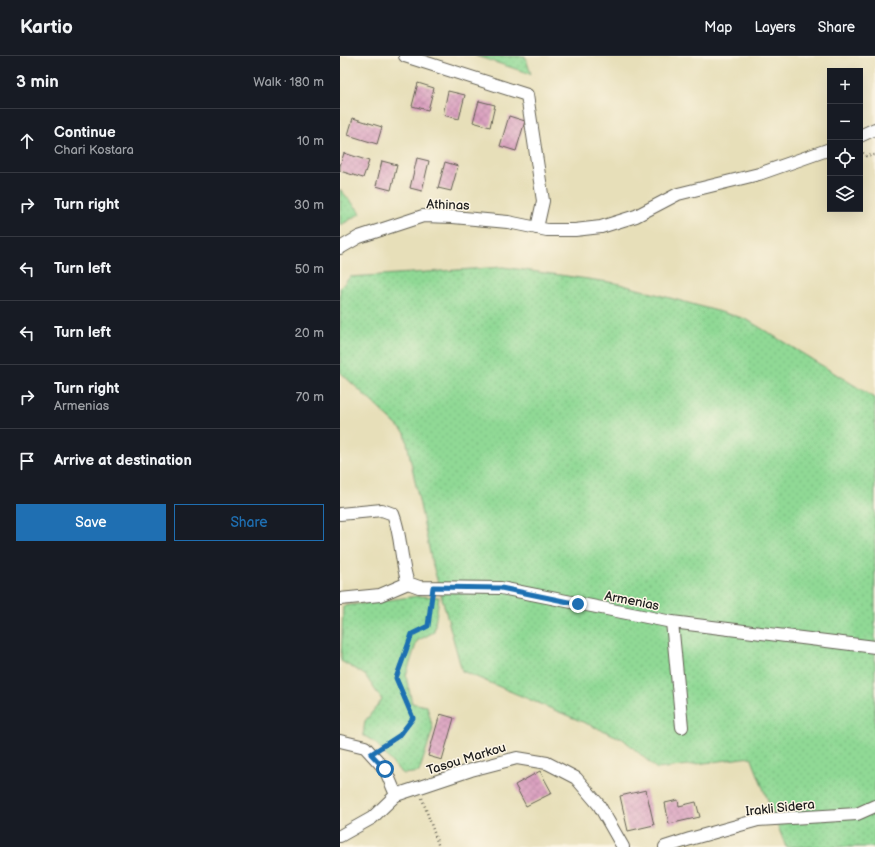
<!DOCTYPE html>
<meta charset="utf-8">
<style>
body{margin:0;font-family:"Balsamiq Sans",sans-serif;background:#20242c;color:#f1f3f6}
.controls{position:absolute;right:12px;top:12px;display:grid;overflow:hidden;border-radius:0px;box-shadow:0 4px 16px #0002}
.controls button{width:36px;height:36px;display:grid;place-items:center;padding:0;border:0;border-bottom:1px solid #363941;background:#171b24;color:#f1f3f6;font:20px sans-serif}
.stop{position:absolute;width:12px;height:12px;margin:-9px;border:3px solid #1f6fb2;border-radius:50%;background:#fff}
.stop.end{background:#1f6fb2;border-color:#fff;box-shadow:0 1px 4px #0008}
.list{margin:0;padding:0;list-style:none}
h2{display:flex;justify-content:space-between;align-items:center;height:52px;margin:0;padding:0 16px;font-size:17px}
h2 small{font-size:13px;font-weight:400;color:#9ea1a6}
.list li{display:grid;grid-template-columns:26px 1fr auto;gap:12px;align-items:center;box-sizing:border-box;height:64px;padding:0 16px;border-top:1px solid #363941}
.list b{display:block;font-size:15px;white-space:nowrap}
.list p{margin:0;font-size:13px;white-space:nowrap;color:#9ea1a6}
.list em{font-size:13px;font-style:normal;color:#9ea1a6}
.actions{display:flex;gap:8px;padding:12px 16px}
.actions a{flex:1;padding:9px 0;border:1px solid #1f6fb2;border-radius:0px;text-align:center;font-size:14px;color:#1f6fb2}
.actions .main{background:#1f6fb2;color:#fff}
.icon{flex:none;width:22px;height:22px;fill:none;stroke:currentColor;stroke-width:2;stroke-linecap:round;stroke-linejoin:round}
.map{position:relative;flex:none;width:535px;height:791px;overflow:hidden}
header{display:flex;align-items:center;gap:24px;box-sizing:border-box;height:56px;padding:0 20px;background:#171b24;border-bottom:1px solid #363941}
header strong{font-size:19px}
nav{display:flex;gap:22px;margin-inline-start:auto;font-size:14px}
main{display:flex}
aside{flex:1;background:#171b24}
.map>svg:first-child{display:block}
.grass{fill:url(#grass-dots);stroke:#567a58}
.building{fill:url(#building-cross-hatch)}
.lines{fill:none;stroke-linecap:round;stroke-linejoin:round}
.minor-casing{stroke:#636053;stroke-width:14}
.path{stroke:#636053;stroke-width:2.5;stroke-dasharray:1 3;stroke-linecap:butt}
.minor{stroke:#fff;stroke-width:12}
.route{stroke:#1f6fb2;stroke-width:5}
.labels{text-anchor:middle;stroke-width:3;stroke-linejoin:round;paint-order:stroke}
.street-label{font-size:13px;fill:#1c1c1c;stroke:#fcf5e5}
</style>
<header>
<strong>Kartio</strong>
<nav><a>Map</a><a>Layers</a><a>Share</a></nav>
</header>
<main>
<aside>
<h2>3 min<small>Walk · 180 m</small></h2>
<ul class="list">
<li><svg class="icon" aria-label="ahead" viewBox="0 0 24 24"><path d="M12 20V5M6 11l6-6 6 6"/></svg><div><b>Continue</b><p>Chari Kostara</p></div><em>10 m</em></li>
<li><svg class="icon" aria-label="right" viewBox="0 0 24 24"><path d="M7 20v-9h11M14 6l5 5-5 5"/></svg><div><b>Turn right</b></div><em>30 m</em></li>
<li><svg class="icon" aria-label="left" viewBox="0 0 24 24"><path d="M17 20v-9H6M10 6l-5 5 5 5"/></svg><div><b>Turn left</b></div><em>50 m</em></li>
<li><svg class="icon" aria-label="left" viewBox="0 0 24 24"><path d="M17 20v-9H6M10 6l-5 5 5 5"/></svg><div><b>Turn left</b></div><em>20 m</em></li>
<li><svg class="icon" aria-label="right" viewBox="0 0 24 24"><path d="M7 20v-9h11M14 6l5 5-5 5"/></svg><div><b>Turn right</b><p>Armenias</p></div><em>70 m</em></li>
<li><svg class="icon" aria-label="arrive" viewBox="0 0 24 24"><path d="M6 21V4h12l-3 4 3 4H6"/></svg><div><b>Arrive at destination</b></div></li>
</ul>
<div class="actions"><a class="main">Save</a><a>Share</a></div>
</aside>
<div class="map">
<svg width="535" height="791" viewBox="0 0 535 791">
<defs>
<pattern id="grass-dots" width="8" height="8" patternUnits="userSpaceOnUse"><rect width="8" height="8" fill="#90d995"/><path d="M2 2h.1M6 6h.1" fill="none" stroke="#7cba80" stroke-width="1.8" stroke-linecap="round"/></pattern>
<pattern id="building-cross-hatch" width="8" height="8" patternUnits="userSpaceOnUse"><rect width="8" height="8" fill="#daa0bf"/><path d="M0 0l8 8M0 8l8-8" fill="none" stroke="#ba89a4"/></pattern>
</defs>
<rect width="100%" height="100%" fill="#fcf5e5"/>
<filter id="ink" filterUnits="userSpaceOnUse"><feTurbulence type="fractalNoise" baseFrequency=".025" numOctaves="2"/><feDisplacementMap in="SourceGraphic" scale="8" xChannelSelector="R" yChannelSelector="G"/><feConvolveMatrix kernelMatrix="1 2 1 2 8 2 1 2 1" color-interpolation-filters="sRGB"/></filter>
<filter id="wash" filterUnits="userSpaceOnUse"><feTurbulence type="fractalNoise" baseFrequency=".012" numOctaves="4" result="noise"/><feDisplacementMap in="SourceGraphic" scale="16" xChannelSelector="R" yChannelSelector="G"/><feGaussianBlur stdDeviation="0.9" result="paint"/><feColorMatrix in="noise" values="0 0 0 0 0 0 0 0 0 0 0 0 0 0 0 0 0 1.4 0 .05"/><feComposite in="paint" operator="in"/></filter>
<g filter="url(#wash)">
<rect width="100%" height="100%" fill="#e7dfb9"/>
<g class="grass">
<polygon points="136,0 185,0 191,18"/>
<polygon points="0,133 21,157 1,169 0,168"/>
<polygon points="163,211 276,227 406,263 535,342 535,791 446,791 411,701 317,713 283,683 122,615 91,502 65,377 0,316 0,232 10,221"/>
<path d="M 78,540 L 99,541 L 94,576 L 77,585 L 66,620 L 72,647 L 87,650 L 93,673 L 79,716 L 64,718 C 52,710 46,697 36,688 C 33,684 27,682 23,679 L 25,665 L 42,644 L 25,619 L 1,605 L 3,550 Z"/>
</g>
<g id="blocks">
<g class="building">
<polygon points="78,27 94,32 88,54 72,50"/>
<polygon points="108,35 125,39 119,63 103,59"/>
<polygon points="139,45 155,49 150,71 133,66"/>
<polygon points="169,60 185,65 176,95 160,90"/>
<polygon points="13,62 42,71 37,88 8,79"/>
<polygon points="4,97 29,105 23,122 0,115 0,110"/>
<polygon points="77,102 89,105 82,135 70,132"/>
<polygon points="42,105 57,109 51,134 36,130"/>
<polygon points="105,106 118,110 111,135 98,132"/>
<polygon points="100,658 114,662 102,704 88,700"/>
<polygon points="200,715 212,737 186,750 175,729"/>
<polygon points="306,734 314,769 288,775 280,740"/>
<polygon points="338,744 339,750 356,746 360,761 329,768 325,747"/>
</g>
</g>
</g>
<g filter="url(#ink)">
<use href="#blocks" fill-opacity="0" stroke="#636053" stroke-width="1"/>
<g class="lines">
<defs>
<g id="minor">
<polyline points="65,0 187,39 203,145 197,172"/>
<polyline points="520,80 535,73"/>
<polyline points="0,192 19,181 83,160 113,161 168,166 207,174 235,174 261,171 296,160 338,138 419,118 490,93"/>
<path d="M 0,458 L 42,454 L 53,458 C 62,480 60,505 68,527"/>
<polyline points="0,543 40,539 68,527 79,531 161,532 332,566 535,591"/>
<polyline points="332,566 342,671"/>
<polyline points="0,685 25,691 45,713 56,739"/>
<polyline points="0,780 32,762 56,739 131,714 177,702 207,707 236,722 259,749 283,791"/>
<polyline points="325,791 350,783 418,764 517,758 535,750"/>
</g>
</defs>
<use href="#minor" class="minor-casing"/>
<g class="path">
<polyline points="520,94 526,100 535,99"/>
<polyline points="42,692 60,679 73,662 56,622 72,578 88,570 91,543"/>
<polyline points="82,742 99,791"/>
</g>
<use href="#minor" class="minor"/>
</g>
</g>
<g class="lines" filter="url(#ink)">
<polyline class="route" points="45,713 31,698 60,679 73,662 56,622 72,578 88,570 93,531 161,532 238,548"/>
</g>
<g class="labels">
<g class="street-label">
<text transform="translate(108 148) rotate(2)" y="5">Athinas</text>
<text transform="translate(292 544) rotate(11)" y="5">Armenias</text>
<text transform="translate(126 702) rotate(-17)" y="5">Tasou Markou</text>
<text transform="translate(440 751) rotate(-6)" y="5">Irakli Sidera</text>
</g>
</g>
</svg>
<div class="controls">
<button>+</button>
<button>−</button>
<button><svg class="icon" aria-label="locate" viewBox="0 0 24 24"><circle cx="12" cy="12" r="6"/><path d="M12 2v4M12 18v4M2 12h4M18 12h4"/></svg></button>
<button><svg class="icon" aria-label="layers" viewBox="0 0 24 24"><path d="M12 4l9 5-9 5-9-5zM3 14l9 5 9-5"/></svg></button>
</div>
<div class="stop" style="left:45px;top:713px"></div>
<div class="stop end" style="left:238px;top:548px"></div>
</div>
</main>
